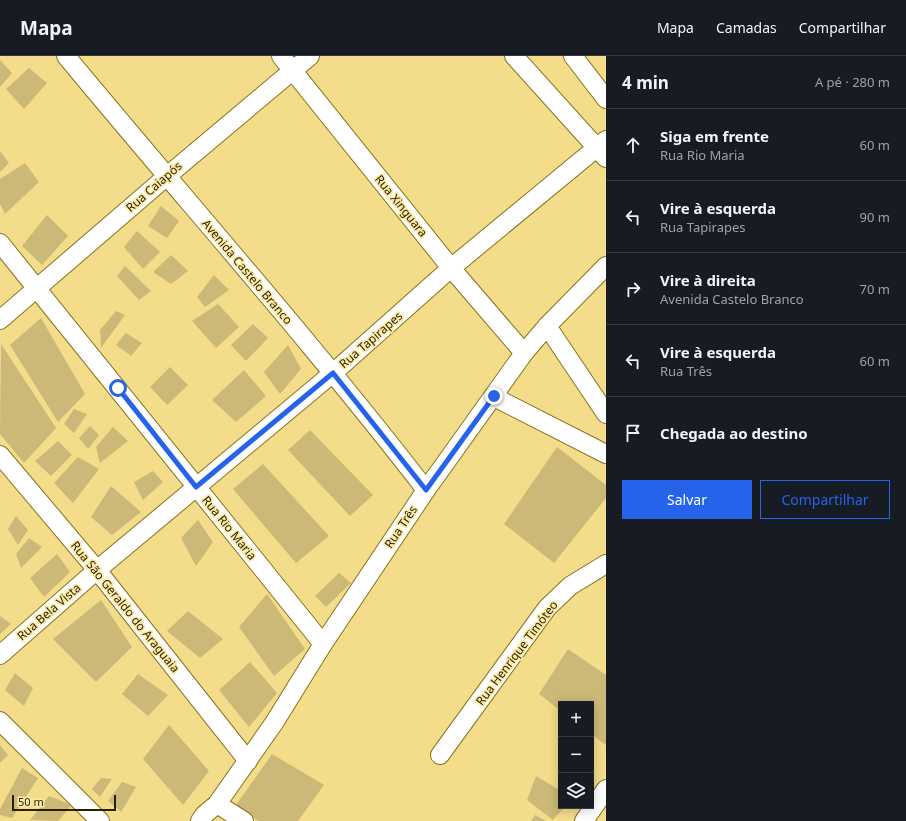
<!DOCTYPE html>
<html lang="pt">
<meta charset="utf-8">
<style>
body{margin:0;font-family:"Noto Sans",sans-serif;background:#242831;color:#f1f3f6}
.controls{position:absolute;right:12px;bottom:12px;display:grid;overflow:hidden;border-radius:0px;box-shadow:0 2px 10px #0003}
.controls button{width:36px;height:36px;display:grid;place-items:center;padding:0;border:0;border-bottom:1px solid #363941;background:#171b24;color:#f1f3f6;font:20px sans-serif}
.scale{position:absolute;left:12px;bottom:10px;width:104px;box-sizing:border-box;padding-left:4px;border:2px solid #281f00;border-top:0;font-size:11px;line-height:14px;white-space:nowrap;color:#281f00;-webkit-text-stroke:3px #fceaa9;paint-order:stroke}
.stop{position:absolute;width:12px;height:12px;margin:-9px;border:3px solid #2563eb;border-radius:50%;background:#fff}
.stop.end{background:#2563eb;border-color:#fff;box-shadow:0 1px 4px #0008}
.list{margin:0;padding:0;list-style:none}
h2{display:flex;justify-content:space-between;align-items:center;height:52px;margin:0;padding:0 16px;font-size:17px}
h2 small{font-size:13px;font-weight:400;color:#9ea1a6}
.list li{display:grid;grid-template-columns:26px 1fr auto;gap:12px;align-items:center;box-sizing:border-box;height:72px;padding:0 16px;border-top:1px solid #363941}
.list b{display:block;font-size:15px;white-space:nowrap}
.list p{margin:0;font-size:13px;white-space:nowrap;color:#9ea1a6}
.list em{font-size:13px;font-style:normal;color:#9ea1a6}
.actions{display:flex;gap:8px;padding:12px 16px}
.actions a{flex:1;padding:9px 0;border:1px solid #2563eb;border-radius:0px;text-align:center;font-size:14px;color:#2563eb}
.actions .main{background:#2563eb;color:#fff}
.icon{flex:none;width:22px;height:22px;fill:none;stroke:currentColor;stroke-width:2;stroke-linecap:round;stroke-linejoin:round}
.map{position:relative;flex:none;width:606px;height:765px;overflow:hidden}
header{display:flex;align-items:center;gap:24px;box-sizing:border-box;height:56px;padding:0 20px;background:#171b24;border-bottom:1px solid #363941}
header strong{font-size:19px}
nav{display:flex;gap:22px;margin-inline-start:auto;font-size:14px}
main{display:flex}
aside{flex:1;background:#171b24}
.map>svg:first-child{display:block}
.building{fill:#ccb977}
.lines{fill:none;stroke-linecap:round;stroke-linejoin:round}
.minor-casing{stroke:#88721a;stroke-width:20}
.minor{stroke:#fff;stroke-width:18}
.route{stroke:#2563eb;stroke-width:5}
.labels{text-anchor:middle;stroke-width:3.5;stroke-linejoin:round;paint-order:stroke}
.street-label{font-size:12px;fill:#281f00;stroke:#fceaa9}
</style>
<header>
<strong>Mapa</strong>
<nav><a>Mapa</a><a>Camadas</a><a>Compartilhar</a></nav>
</header>
<main>
<div class="map">
<svg width="606" height="765" viewBox="0 0 606 765">
<rect width="100%" height="100%" fill="#f3dc8a"/>
<g class="building">
<polygon points="0,4 12,17 0,31"/>
<polygon points="29,12 47,27 24,53 6,33"/>
<polygon points="0,95 9,107 0,116"/>
<polygon points="25,107 39,126 5,158 0,148 0,123"/>
<polygon points="161,150 179,165 167,182 148,170"/>
<polygon points="47,159 68,180 42,209 22,190"/>
<polygon points="137,175 160,196 143,213 124,191"/>
<polygon points="171,199 188,215 171,228 153,216"/>
<polygon points="125,210 151,235 139,244 117,220"/>
<polygon points="214,219 229,234 205,251 197,241"/>
<polygon points="218,248 239,271 216,292 192,265"/>
<polygon points="116,255 125,259 101,292 100,274"/>
<polygon points="41,262 85,338 58,366 10,289"/>
<polygon points="253,268 268,282 246,305 231,289"/>
<polygon points="126,277 142,287 131,300 116,289"/>
<polygon points="1,288 56,372 24,407 0,378"/>
<polygon points="288,289 301,313 280,338 264,316"/>
<polygon points="170,311 188,329 167,349 150,331"/>
<polygon points="244,314 266,340 236,366 212,344"/>
<polygon points="74,353 87,358 74,377 64,368"/>
<polygon points="90,370 99,379 88,393 79,382"/>
<polygon points="113,371 128,385 100,407 96,391"/>
<polygon points="310,374 373,439 350,460 288,394"/>
<polygon points="58,385 72,399 51,420 35,405"/>
<polygon points="557,391 606,429 606,442 554,507 504,468"/>
<polygon points="78,401 99,413 73,447 54,427"/>
<polygon points="263,408 329,480 296,507 233,433"/>
<polygon points="153,415 163,426 143,444 134,426"/>
<polygon points="111,430 141,456 112,479 91,461"/>
<polygon points="16,460 28,474 18,489 8,473"/>
<polygon points="198,464 213,486 196,510 181,482"/>
<polygon points="29,482 42,491 21,512 16,498"/>
<polygon points="57,498 70,516 44,541 30,522"/>
<polygon points="339,517 351,527 326,551 315,540"/>
<polygon points="267,538 305,593 274,620 239,571"/>
<polygon points="101,544 132,591 96,626 53,583"/>
<polygon points="188,555 223,583 200,602 167,575"/>
<polygon points="0,560 11,568 0,578"/>
<polygon points="568,593 606,619 606,689 591,678 591,648 561,648 561,655 539,638"/>
<polygon points="250,606 277,637 249,671 219,634"/>
<polygon points="15,617 33,632 24,650 5,634"/>
<polygon points="138,618 168,639 148,660 122,638"/>
<polygon points="169,669 209,715 183,749 143,703"/>
<polygon points="0,689 8,699 0,707"/>
<polygon points="272,698 324,729 298,765 258,765 236,749"/>
<polygon points="22,712 38,722 12,762 0,759 0,753"/>
<polygon points="536,720 561,735 561,750 566,750 553,764 527,744"/>
<polygon points="101,722 112,723 100,741 92,733"/>
<polygon points="122,726 136,731 121,756 108,745"/>
<polygon points="49,740 72,749 58,765 30,764"/>
<polygon points="535,759 546,765 531,765"/>
</g>
<g class="lines">
<defs>
<g id="minor">
<path d="M 66,0 C 186,145 311,285 426,434"/>
<polyline points="281,0 451,212 524,297"/>
<polyline points="514,0 606,102"/>
<polyline points="573,0 606,43"/>
<polyline points="0,187 323,588"/>
<polyline points="0,264 166,121 310,0"/>
<polyline points="547,270 606,358"/>
<polyline points="494,341 606,398"/>
<polyline points="0,399 97,514 248,705"/>
<polyline points="0,599 97,514 333,317 451,212 606,84"/>
<polyline points="0,665 100,765"/>
<polyline points="440,699 547,552 570,530 606,508"/>
<polyline points="217,748 244,765"/>
<polyline points="200,765 204,759 217,748 274,667 323,588 426,434 524,297 547,270 606,210"/>
<polyline points="584,765 606,733"/>
</g>
</defs>
<use href="#minor" class="minor-casing"/>
<use href="#minor" class="minor"/>
</g>
<g class="lines">
<polyline class="route" points="118,332 196,431 333,317 426,434 494,340"/>
</g>
<g class="labels">
<g class="street-label">
<text transform="translate(154 131) rotate(-41)" y="4">Rua Caiapós</text>
<text transform="translate(401 150) rotate(51)" y="4">Rua Xinguara</text>
<text transform="translate(247 216) rotate(50)" y="4">Avenida Castelo Branco</text>
<text transform="translate(371 284) rotate(-41)" y="4">Rua Tapirapes</text>
<text transform="translate(401 471) rotate(-56)" y="4">Rua Três</text>
<text transform="translate(229 472) rotate(51)" y="4">Rua Rio Maria</text>
<text transform="translate(125 551) rotate(51)" y="4">Rua São Geraldo do Araguaia</text>
<text transform="translate(49 556) rotate(-41)" y="4">Rua Bela Vista</text>
<text transform="translate(517 597) rotate(-53)" y="4">Rua Henrique Timóteo</text>
</g>
</g>
</svg>
<div class="controls">
<button>+</button>
<button>−</button>
<button><svg class="icon" aria-label="layers" viewBox="0 0 24 24"><path d="M12 4l9 5-9 5-9-5zM3 14l9 5 9-5"/></svg></button>
</div>
<div class="scale">50 m</div>
<div class="stop" style="left:118px;top:332px"></div>
<div class="stop end" style="left:494px;top:340px"></div>
</div>
<aside>
<h2>4 min<small>A pé · 280 m</small></h2>
<ul class="list">
<li><svg class="icon" aria-label="ahead" viewBox="0 0 24 24"><path d="M12 20V5M6 11l6-6 6 6"/></svg><div><b>Siga em frente</b><p>Rua Rio Maria</p></div><em>60 m</em></li>
<li><svg class="icon" aria-label="left" viewBox="0 0 24 24"><path d="M17 20v-9H6M10 6l-5 5 5 5"/></svg><div><b>Vire à esquerda</b><p>Rua Tapirapes</p></div><em>90 m</em></li>
<li><svg class="icon" aria-label="right" viewBox="0 0 24 24"><path d="M7 20v-9h11M14 6l5 5-5 5"/></svg><div><b>Vire à direita</b><p>Avenida Castelo Branco</p></div><em>70 m</em></li>
<li><svg class="icon" aria-label="left" viewBox="0 0 24 24"><path d="M17 20v-9H6M10 6l-5 5 5 5"/></svg><div><b>Vire à esquerda</b><p>Rua Três</p></div><em>60 m</em></li>
<li><svg class="icon" aria-label="arrive" viewBox="0 0 24 24"><path d="M6 21V4h12l-3 4 3 4H6"/></svg><div><b>Chegada ao destino</b></div></li>
</ul>
<div class="actions"><a class="main">Salvar</a><a>Compartilhar</a></div>
</aside>
</main>
